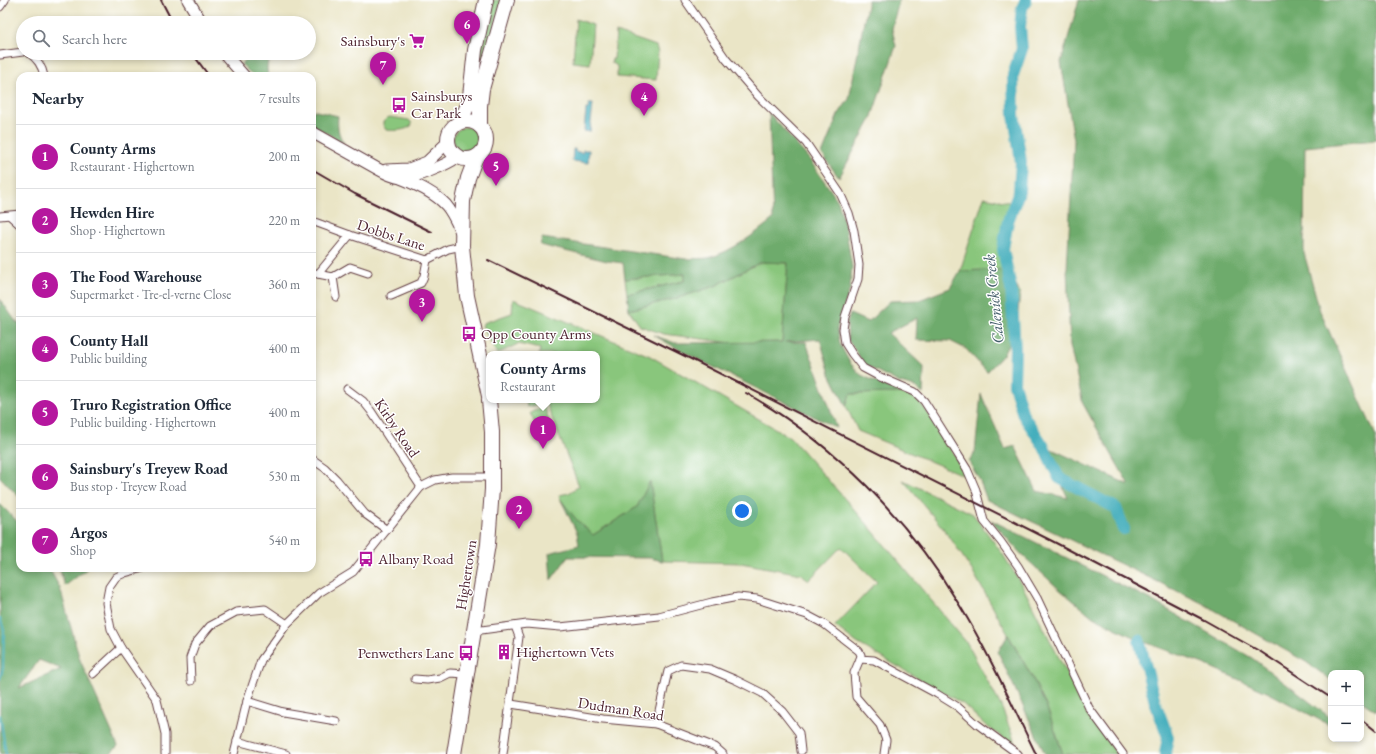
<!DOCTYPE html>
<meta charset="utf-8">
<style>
body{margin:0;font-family:"EB Garamond",serif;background:#f6f6f7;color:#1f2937}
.controls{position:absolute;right:12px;bottom:12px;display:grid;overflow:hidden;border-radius:8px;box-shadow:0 2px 6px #0003}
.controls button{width:36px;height:36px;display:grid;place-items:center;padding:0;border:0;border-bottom:1px solid #e0e1e3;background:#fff;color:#1f2937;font:20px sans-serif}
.you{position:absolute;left:742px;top:511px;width:14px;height:14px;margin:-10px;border:3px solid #fff;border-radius:50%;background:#1a73e8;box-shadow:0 0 0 6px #1a73e833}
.badge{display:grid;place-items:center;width:26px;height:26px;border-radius:50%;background:#b5179e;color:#fff;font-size:13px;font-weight:700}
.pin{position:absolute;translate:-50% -33px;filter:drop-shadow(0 1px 2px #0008)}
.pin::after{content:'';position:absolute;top:21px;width:14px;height:12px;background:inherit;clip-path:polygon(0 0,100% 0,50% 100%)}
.popup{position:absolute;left:486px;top:351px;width:114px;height:52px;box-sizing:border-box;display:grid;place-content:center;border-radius:8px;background:#fff;filter:drop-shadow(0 1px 3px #0005);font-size:13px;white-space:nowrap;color:#747a83}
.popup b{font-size:15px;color:#1f2937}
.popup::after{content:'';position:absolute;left:50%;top:100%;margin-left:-8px;border:8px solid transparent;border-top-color:#fff}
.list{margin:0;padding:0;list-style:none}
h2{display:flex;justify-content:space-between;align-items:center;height:52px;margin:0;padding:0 16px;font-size:17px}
h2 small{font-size:13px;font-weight:400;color:#747a83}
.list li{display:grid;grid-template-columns:26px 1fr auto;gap:12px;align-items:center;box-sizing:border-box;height:64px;padding:0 16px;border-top:1px solid #e0e1e3}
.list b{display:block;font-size:15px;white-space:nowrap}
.list p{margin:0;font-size:13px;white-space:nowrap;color:#747a83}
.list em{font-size:13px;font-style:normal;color:#747a83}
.icon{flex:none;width:22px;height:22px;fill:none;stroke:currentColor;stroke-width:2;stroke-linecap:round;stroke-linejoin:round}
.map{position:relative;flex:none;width:1376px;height:754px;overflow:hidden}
.search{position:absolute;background:#fff;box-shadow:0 2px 6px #0003;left:16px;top:16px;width:300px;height:44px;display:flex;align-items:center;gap:10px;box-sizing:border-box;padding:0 14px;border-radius:22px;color:#747a83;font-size:15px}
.panel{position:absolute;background:#fff;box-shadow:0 2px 6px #0003;left:16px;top:72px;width:300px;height:500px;border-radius:12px}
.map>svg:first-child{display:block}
.green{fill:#89c67c;stroke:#6a7254}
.forest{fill:#6eab6c;stroke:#5c654c;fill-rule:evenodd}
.water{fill:#3cabba;stroke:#436572}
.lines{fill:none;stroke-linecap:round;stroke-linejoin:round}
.stream{stroke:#3cabba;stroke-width:2}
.river{stroke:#3cabba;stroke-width:12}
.street-casing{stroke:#623d42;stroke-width:9}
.secondary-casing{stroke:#623d42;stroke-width:13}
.highway-casing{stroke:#623d42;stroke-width:16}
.street{stroke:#fff;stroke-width:7}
.secondary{stroke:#fff;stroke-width:11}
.highway{stroke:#fff;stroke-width:14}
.rail{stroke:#4a1f2b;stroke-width:2}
.labels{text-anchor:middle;stroke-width:3;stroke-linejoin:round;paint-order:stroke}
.poi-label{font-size:15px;fill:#4a1f2b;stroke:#fff;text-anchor:start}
.street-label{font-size:15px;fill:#4a1f2b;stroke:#fff}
.water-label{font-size:16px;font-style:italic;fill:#445e6b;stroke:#fff}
</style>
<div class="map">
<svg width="1376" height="754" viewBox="0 0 1376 754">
<rect width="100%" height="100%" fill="#fff"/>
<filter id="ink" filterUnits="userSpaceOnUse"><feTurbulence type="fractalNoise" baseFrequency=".025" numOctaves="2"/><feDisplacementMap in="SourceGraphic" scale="8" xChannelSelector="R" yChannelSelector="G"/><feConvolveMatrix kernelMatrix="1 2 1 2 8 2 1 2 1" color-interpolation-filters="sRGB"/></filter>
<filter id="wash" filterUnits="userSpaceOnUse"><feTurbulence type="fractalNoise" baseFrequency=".012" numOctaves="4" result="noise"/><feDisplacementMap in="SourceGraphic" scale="16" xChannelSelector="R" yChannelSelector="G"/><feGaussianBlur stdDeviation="0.9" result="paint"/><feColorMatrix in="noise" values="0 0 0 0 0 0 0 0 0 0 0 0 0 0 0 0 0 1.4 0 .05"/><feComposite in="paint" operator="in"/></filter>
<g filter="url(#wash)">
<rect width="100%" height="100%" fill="#eae5c6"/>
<g class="green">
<polygon points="490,0 502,0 479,82 477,62"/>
<polygon points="576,19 593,25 590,64 573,62"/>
<polygon points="616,32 656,46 658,52 656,80 617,77 617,66 611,62 612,59 614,59"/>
<path d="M 390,117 L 409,120 L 411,122 L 412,125 C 407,131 393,131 386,130 L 383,125 L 383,122 L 387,118 Z"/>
<circle cx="466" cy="140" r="13"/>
<polygon points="984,197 1018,204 1008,240 1009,269 960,271"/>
<polygon points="761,262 788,263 782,342 740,344 664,334 640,326 629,310 678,298 715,286"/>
<polygon points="685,274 684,281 627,294 625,279"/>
<path d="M 513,299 L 650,356 L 790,437 L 868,525 L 967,643 L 1001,706 L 1013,737 L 1015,746 L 985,725 L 963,704 L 857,643 L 835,626 L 877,582 L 841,547 L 809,580 L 801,574 L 741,563 L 662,561 L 650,482 L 637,507 L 593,535 C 582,525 563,510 559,495 L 569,493 L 579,486 L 546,403 L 527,407 L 526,400 L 597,400 L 597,354 L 539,354 L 540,349 L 518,344 L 497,354 L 482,326 L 483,323 L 512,313 Z"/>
<path d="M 901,393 C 908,395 915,397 920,403 C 936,421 955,454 965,476 L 858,431 L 846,406 L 850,394 Z"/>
<polygon points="544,406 555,436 550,438 540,434 530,413"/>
<polygon points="903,480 973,514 1002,553 1023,587 1089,717 1117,754 1063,754 1047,708 1032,677 973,572 947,533"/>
</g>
<g class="forest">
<polygon points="868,0 899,0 892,29 896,46 871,119 839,178 822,154 838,115 849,99"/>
<polygon points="1079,0 1376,0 1376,140 1305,147 1304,253 1320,311 1376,436 1376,711 1361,701 1361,673 1331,673 1331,680 1306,662 1202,603 987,500 979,479 969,462 975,452 981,394 1005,449 1015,446 1037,491 1068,498 1043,445 1129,485 1083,404 1070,346 1067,268 1074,140 1061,62"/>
<path d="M 254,53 L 273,53 C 267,59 266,68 268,76 L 253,76 L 241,64 Z"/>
<path d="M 312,110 L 338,116 C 337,127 338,134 344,143 L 312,125 Z"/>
<path d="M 769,113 L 809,159 L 838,201 L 846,230 L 852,267 L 850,289 L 837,328 L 840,344 L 850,363 L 861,375 L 901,393 L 850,394 L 846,406 L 830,374 L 820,339 L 785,342 L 806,342 L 837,428 L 693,357 L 653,335 L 675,343 L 782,342 L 788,263 L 761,262 L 715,286 L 678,298 L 629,310 L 627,294 L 684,281 L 685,274 L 625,279 L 623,263 L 607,261 L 540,245 L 542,238 L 686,259 C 693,258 702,259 708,258 C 731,252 755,234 773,219 Z"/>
<polygon points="1009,269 1020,294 1016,329 1003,355 987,372 966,349 950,341 916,340 917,318 888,333 924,367 923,394 915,387 900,383 865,365 848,340 847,323 850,314 868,322 890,301 919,300 950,288 960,271"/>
<polygon points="0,299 17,323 20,324 20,498 0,477"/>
<polygon points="650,481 662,561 650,558 568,557 551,580 549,553 579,545 577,533 561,500 576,519 593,535 637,507"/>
<path d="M 0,504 L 20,524 L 20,568 L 49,568 L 60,588 L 80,660 L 118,746 L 110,754 L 0,754 ZM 39,660 L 61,669 L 19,688 Z"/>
<polygon points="991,520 1151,600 1252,658 1331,718 1331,726 1269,693 1206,665 1139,640 1093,617 1059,589 1021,554"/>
<polygon points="59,568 88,568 65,586"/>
<polygon points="1008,635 1032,677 1047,708 1063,754 1045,754 998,652"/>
</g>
<g class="water">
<polygon points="589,104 593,104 590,132 584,131 586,109 588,109"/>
<polygon points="573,149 575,149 575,151 582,153 583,150 589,150 588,163 572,161"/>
</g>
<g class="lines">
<g class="stream">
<polyline points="0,618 4,630 3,668 0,679"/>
<polyline points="0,715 6,754"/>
</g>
<g class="river">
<polyline points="1026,0 1022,8 1020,27 1022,49 1013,75 1014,115 1021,162 1019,192 1008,221 1003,249 1011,288 1015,349 1014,384 1023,415 1043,445 1059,478 1116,508 1124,529"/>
<polyline points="1139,640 1155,702 1168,737 1165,754"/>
</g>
</g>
</g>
<g filter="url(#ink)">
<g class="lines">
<defs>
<g id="street">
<polyline points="685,0 726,59 758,96 806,143 840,193 849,213 854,231 859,265 858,279 845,317 843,329 845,343 852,354 863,368 878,376 915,392 924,401 933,415 967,469 976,490 984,521 1001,542 1018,566 1037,598 1089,708 1123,754"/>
<polyline points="0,7 5,0"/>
<path d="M 29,53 C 37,59 42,65 44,76"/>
<polyline points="0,55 23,52"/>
<polyline points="0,216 20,214"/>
<polyline points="10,216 20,225"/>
<polyline points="312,221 350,235 427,260 448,249 462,246"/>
<polyline points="312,272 318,274 350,235"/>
<polyline points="318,274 333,277 350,267 368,273"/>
<polyline points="333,277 336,297"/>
<polyline points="391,296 421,283 424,276 427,260"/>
<polyline points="347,389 363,401 371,411 421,487"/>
<polyline points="312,459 325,468 337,480 365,514 387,530"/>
<polyline points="143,568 125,573 116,577 109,587 106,603 111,629 121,648 157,700 165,734 165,754"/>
<polyline points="474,631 527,624 560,627 659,616 712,602 738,597 757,599 807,615 824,624 859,651 861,655 860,659 874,660 937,694 958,707 977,724 1018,754"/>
<polyline points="860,659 854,673 856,697 880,725 886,740 884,754"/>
<polyline points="93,674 121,648"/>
<polyline points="415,679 427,680 440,678 450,673 466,674"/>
<polyline points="191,681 190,658 195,644 210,626 236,612 265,609 287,624"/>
<polyline points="247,701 283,712 336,721"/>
<polyline points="511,704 603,719 656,724 715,747 723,754"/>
<polyline points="656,724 668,671 681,665 710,669 736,680 762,693 782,711 799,733 801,751"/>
<polyline points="237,741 286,754"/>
<polyline points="234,754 247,701 261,660 287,624 319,593 353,572 421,487 435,480 452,477 492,477"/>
<polyline points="503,754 519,637 515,626"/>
</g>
<g id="secondary">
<polyline points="188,0 202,23"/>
<polyline points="224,53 244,76"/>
<path d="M 312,132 L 378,169 C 385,173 393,177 401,178 C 415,178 447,165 457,157"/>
<polyline points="386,170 409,169 427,162 448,142"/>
<path d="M 401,178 C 416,185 434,192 446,205 C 453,213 457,223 461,232"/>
</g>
<g id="highway">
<circle cx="467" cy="140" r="19"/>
<polyline points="460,122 468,105 470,96 475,50 486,0"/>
<polyline points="480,126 480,106 482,89 507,0"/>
<polyline points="476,157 468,178 463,201 462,246 467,296 489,396"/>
<polyline points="454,754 488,544 492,489 492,432 489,400"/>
</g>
</defs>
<use href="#street" class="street-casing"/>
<use href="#secondary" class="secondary-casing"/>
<use href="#highway" class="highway-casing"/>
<use href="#street" class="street"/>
<use href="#secondary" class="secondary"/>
<use href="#highway" class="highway"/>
<g class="rail">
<polyline points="161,0 173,23"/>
<polyline points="192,53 209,76"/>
<polyline points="312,169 355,194 432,232"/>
<polyline points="488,260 685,356 1054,542 1204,620 1261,652 1331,698"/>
<path d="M 746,393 C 835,444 908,519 960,606 C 989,653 1012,705 1036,754"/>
<polyline points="1361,719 1376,731"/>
</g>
</g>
</g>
<defs>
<symbol id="supermarket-bare" viewBox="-9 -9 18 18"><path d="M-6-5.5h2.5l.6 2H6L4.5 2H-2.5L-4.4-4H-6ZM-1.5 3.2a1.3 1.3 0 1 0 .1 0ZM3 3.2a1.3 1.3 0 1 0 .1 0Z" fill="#b5179e" stroke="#fff" stroke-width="2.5" paint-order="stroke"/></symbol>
<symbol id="bus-bare" viewBox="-9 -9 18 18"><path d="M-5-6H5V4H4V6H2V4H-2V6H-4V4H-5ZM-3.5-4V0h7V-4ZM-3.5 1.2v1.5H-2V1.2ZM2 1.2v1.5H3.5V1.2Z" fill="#b5179e" stroke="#fff" stroke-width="2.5" paint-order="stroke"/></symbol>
<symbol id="building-bare" viewBox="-9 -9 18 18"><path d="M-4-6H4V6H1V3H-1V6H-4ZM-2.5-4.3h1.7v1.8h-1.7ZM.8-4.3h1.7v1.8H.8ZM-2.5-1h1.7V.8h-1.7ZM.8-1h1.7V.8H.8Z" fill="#b5179e" stroke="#fff" stroke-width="2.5" paint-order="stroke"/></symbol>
</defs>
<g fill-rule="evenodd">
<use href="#supermarket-bare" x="406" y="30" width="22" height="22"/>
<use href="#bus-bare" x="388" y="94" width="22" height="22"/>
<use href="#bus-bare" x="458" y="323" width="22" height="22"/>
<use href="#bus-bare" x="355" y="548" width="22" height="22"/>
<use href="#building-bare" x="493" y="641" width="22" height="22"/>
<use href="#bus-bare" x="455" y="642" width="22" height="22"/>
</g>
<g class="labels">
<g class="poi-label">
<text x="405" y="46" text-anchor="end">Sainsbury's</text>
<text x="411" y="101">Sainsburys<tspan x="411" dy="17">Car Park</tspan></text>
<text x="481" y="339">Opp County Arms</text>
<text x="378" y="564">Albany Road</text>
<text x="516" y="657">Highertown Vets</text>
<text x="454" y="658" text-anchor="end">Penwethers Lane</text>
</g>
<g class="street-label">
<text transform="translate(391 235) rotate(18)" y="5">Dobbs Lane</text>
<text transform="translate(397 428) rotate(56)" y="5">Kirby Road</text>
<text transform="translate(466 575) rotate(-81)" y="5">Highertown</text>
<text transform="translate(621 709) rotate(9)" y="5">Dudman Road</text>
</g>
<g class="water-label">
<text transform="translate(993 299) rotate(-96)" y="6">Calenick Creek</text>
</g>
</g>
</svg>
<div class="controls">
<button>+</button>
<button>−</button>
</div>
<div class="you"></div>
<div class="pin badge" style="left:543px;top:449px">1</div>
<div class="popup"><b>County Arms</b>Restaurant</div>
<div class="pin badge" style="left:519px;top:529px">2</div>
<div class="pin badge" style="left:422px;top:322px">3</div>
<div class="pin badge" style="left:644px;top:116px">4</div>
<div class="pin badge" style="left:496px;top:186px">5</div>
<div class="pin badge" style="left:467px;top:44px">6</div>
<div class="pin badge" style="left:383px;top:85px">7</div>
<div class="search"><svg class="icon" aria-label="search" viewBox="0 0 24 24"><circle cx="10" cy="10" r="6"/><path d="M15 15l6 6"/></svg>Search here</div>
<section class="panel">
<h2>Nearby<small>7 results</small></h2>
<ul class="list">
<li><span class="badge">1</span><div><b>County Arms</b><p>Restaurant · Highertown</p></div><em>200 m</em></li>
<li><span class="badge">2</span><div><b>Hewden Hire</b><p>Shop · Highertown</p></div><em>220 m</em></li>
<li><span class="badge">3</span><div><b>The Food Warehouse</b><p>Supermarket · Tre-el-verne Close</p></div><em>360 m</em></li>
<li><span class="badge">4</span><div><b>County Hall</b><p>Public building</p></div><em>400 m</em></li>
<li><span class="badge">5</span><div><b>Truro Registration Office</b><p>Public building · Highertown</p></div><em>400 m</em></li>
<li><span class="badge">6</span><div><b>Sainsbury's Treyew Road</b><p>Bus stop · Treyew Road</p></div><em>530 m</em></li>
<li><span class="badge">7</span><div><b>Argos</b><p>Shop</p></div><em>540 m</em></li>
</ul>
</section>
</div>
